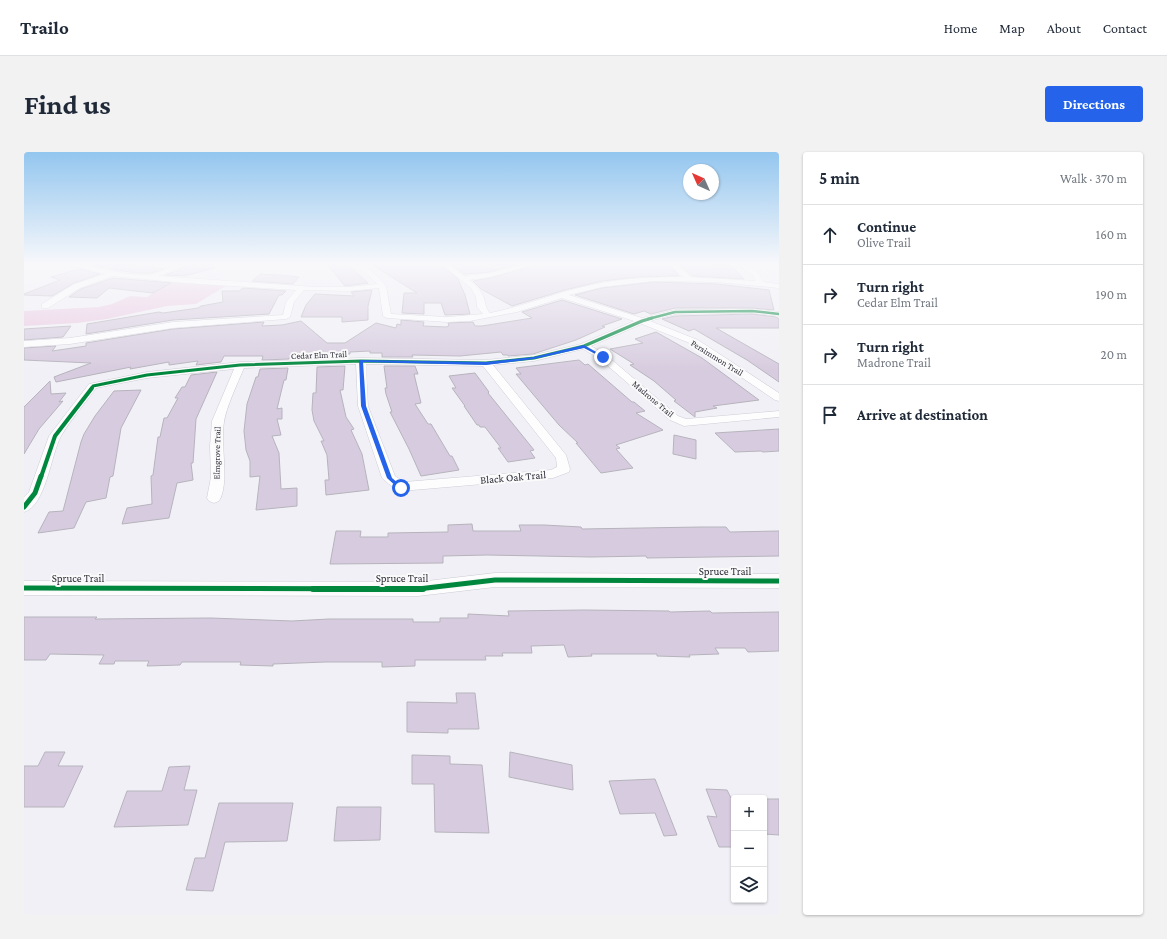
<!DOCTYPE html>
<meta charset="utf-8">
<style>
body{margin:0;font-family:"Crimson Pro",serif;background:#f2f2f3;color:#1f2937}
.controls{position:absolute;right:12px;bottom:12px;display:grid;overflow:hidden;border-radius:4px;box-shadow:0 1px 3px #0004}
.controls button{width:36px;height:36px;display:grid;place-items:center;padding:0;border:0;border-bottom:1px solid #e0e1e3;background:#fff;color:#1f2937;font:20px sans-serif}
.compass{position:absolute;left:659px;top:12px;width:36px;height:36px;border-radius:50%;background:#fff;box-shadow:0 1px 3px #0004;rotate:315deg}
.stop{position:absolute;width:12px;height:12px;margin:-9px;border:3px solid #2563eb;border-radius:50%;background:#fff}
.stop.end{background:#2563eb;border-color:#fff;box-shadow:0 1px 4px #0008}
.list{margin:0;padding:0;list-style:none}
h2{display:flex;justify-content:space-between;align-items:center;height:52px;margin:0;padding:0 16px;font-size:17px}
h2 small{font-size:13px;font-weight:400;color:#747a83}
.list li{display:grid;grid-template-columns:26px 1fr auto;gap:12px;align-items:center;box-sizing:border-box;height:60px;padding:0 16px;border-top:1px solid #e0e1e3}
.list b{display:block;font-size:15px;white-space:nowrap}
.list p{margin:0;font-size:13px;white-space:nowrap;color:#747a83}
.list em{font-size:13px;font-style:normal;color:#747a83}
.icon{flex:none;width:22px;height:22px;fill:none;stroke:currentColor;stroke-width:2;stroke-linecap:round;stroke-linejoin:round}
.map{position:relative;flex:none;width:755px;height:763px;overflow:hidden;border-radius:4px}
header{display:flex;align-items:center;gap:24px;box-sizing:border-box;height:56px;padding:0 20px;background:#fff;border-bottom:1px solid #e0e1e3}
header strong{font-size:19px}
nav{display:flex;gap:22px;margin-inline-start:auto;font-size:14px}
.intro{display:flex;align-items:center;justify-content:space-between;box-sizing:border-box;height:96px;padding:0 24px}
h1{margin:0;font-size:28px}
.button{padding:10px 18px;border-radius:4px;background:#2563eb;color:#fff;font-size:14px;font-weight:700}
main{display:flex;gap:24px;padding:0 24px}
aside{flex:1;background:#fff;border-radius:4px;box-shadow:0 1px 3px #0004}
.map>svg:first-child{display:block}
.green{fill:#eacae2}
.building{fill:#d7ccdf;stroke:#b7b3bc}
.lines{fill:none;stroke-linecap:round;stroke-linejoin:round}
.street-casing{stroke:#ccccd5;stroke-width:1}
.street{fill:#fdfdfe;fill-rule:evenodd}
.cycleway-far4-casing{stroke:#fafafa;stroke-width:3.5}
.cycleway-far3-casing{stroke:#fafafa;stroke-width:4.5}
.cycleway-far2-casing{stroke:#fafafa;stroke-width:6}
.cycleway-far1-casing{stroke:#fafafa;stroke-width:8}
.cycleway-casing{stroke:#fafafa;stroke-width:9}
.cycleway-far4{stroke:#00873e;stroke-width:2.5}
.cycleway-far3{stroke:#00873e;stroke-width:3}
.cycleway-far2{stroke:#00873e;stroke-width:4}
.cycleway-far1{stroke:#00873e;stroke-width:5}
.cycleway{stroke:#00873e;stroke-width:6}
.route{fill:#2563eb}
.labels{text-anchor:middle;stroke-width:4;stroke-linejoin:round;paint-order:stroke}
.far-street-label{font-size:9px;fill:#2d2d3a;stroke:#fafafa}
.street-label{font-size:11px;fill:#2d2d3a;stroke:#fafafa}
</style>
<header>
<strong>Trailo</strong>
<nav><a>Home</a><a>Map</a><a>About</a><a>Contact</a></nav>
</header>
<div class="intro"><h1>Find us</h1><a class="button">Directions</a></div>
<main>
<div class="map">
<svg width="755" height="763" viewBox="0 0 755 763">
<rect width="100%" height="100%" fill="#f0f0f6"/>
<polygon class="green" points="145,130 202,134 172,152 143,154 83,167 53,171 0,174 0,159 75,155 88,152 106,144 123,145"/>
<g class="building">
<polygon points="75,112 128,112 129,115 140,117 127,121 112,121 69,114"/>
<polygon points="165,112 189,112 190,116 160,124 141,123 152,119 155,119 155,117"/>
<polygon points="303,112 323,112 344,131 321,134"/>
<polygon points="347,112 416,112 434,127 441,143 446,162 421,163 417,151 400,151 400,162 378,161 380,141 393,141"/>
<polygon points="427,112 495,112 466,120 440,122"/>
<polygon points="514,112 644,112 655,124 613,125 578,129 541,138 488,154 457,137 449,129 466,126"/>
<polygon points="655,112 706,113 720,127 668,124"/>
<polygon points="56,117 76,122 50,131 28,144 0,143 0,142 36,128 27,125"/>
<polygon points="236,122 255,123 275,125 269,132 228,129"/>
<polygon points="89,126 147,131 129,141 85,136 73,146 45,145 57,137"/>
<polygon points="630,130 693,132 745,138 750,158 728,156 651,156 627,162 620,159 610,162 551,143 578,136"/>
<polygon points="219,136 262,139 258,143 255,143 245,162 149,168 62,182 63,172 135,160 139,161 174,156 177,154 199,150 198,139 215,139"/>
<polygon points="348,138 344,154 344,168 318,170 318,165 277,165 282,153 291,142 330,144 327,140"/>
<polygon points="538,148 598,167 578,174 581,175 552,188 509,202 484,204 484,203 479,203 477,200 436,204 388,203 389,205 358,205 358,201 346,201 346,199 326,200 326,202 320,202 320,205 294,206 294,201 266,202 265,207 238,208 239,204 200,204 197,210 172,213 174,209 145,213 145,210 106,217 107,215 32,230 30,225 67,211 0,208 0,196 32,194 28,199 62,194 62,191 149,177 240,170 238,174 258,173 277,169 303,191 321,191 352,171 372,176 373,172 377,173 377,168 400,170 399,174 422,175 425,174 424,171 449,170 451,174 458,174 508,166 498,160"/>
<polygon points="728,162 752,165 755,167 755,176 692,176 755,212 755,230 723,208 670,177 665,179 638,167 651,164"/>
<polygon points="47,174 39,185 0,188 0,177"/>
<polygon points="632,180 678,206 735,248 689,254 693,256 671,260 671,265 650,249 652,248 630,229 606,213 610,212 586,197 619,191 611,187"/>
<polygon points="555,208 561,213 564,212 608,250 610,250 621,259 612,261 639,278 592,293 596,296 592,297 609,316 577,321 552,291 554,291 535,273 492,222 497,222 492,216"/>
<polygon points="321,214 319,238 316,238 322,265 330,277 327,278 338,302 345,338 302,343 301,328 305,328 303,303 297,289 300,289 290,269 288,258 289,241 292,241 293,215"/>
<polygon points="360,214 391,214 394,222 390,222 397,251 391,252 404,272 407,272 426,304 428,304 435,318 397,324 385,297 366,260 368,260 362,242 361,236 363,236"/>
<polygon points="264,216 262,228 260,228 253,257 258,256 258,267 253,267 257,283 248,284 255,301 257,337 273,336 273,354 232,358 236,324 226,325 226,309 222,298 220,279 223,252 232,225 234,225 236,217"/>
<polygon points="193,220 172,267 169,311 167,311 169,328 153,331 145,366 98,372 103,356 128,352 127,324 129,323 134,285 136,285 140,266 143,266 154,246 151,246 158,235 161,235 167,223"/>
<polygon points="451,221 465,240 464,241 510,298 506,299 511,306 484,310 474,296 477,296 461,275 456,275 455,273 453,273 440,254 441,254 428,236 432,236 425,224"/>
<polygon points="26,229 27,242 42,241 35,250 39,249 15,277 0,302 0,255"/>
<polygon points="117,238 97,276 89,324 86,325 82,346 62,350 50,376 14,381 25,360 39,359 57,290 60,282 71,264 90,239"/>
<polygon points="755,277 755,299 739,300 737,299 711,300 691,281"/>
<polygon points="650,283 672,288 672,307 649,302"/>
<polygon points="448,372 449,379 497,379 495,373 520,373 557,375 558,377 677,375 702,375 706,380 755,379 755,404 623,406 622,404 567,405 463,403 419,404 419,411 306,412 312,379 337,379 336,385 364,385 364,381 424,380 424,373"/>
<polygon points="560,458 645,459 646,460 686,459 688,461 755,460 755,499 724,500 721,496 691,496 695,502 665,503 666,505 633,504 633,502 567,502 568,504 544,505 540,493 507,494 508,501 478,501 479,504 461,504 462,508 391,508 391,514 358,515 358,510 301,510 249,512 249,514 216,513 217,510 158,510 156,513 123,514 125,509 91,509 90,512 75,512 80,503 26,502 22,508 0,508 0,465 73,465 71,467 187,466 268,469 305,467 389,467 389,470 416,470 416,466 444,466 444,462 485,464 484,459"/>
<polygon points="432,541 451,541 455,577 424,577 424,581 383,580 383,550 433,551"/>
<polygon points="21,600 41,600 34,614 59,614 40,655 0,655 0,614 14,614"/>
<polygon points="486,600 548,613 549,638 485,625"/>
<polygon points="388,603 426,604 426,612 458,613 465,681 411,680 410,632 388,632"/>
<polygon points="166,614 160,638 173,638 164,673 90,675 103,639 138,639 145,615"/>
<polygon points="631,627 653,683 640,684 631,661 596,662 585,629"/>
<polygon points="682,637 703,638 707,646 710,646 710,695 695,695 683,664 693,665"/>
<polygon points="740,647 755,647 755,683 740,682"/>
<polygon points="195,651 269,651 263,689 201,690 189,739 162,738 171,706 181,706"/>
<polygon points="313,655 357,655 356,688 310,689"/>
</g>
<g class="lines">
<defs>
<g id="street">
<polygon points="0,112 5,112 0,115"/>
<path d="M 42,112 C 69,112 95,124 122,123 C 135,123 148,112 164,112 L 134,124 L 292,135 L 325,135 L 353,132 L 334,112 L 341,112 L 362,134 L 367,162 L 423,165 L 459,162 L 453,155 L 452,145 L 447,136 L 417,112 L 424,112 L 440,124 L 466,121 L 502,112 L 513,112 L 466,125 L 445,128 C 451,132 457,138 460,146 C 462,153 461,155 466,161 C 501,154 533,140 567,133 C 597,126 629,125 659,125 L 645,112 L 652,112 L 667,125 L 731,129 L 730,124 L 714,112 C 725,112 735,119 739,130 L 755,132 L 755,136 L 693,130 L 630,129 L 578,135 L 545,143 L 618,166 L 651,158 L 728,157 L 755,160 L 755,164 L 728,161 L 651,162 L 626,169 L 674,188 L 755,241 L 755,249 L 751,248 L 668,192 L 618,172 L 567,194 L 582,203 L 654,264 L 662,267 L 755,259 L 755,265 L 660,274 L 646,268 L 576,207 L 559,197 L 510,209 L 469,213 L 542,303 L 546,317 L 545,320 L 529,326 L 377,339 L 372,338 L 358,326 L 334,254 L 332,212 L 220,216 C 214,230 202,256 200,270 C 196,292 206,332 195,349 L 190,351 L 185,349 L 183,346 L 187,325 L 186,294 L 188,269 L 210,217 L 123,226 L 72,236 C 61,252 47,267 37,284 C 27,302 22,354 0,360 L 0,345 L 5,340 L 25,284 L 65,232 L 123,220 L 216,210 L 337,206 L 462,208 L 510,203 L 557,192 L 610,169 L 538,146 L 493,160 L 446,169 L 423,170 L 363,166 L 359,164 L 355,136 L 325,139 L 280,138 L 270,150 L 266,165 L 262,167 L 149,176 L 46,192 L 0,195 L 0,189 L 46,186 L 149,170 L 259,163 L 262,150 L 272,138 L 160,131 L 89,124 L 56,136 L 24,156 L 18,156 L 18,152 L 50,132 L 81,122 ZM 342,212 L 459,214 L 532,306 L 533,315 L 527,318 L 380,330 L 371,324 L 344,254 Z"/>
<polygon points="471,421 755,422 755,436 471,435 394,444 0,443 0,429 394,430"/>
</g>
</defs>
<use href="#street" class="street-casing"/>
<use href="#street" class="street"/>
<defs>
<polyline id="cycleway-far4" points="624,167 651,160 728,159 755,162"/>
<polyline id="cycleway-far3" points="67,237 69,234 123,223 216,213 337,209 462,211 510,206 560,194 618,169 628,166"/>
<polyline id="cycleway-far2" points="17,325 31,284 68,236"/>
<g id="cycleway-far1">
<polyline points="0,355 11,341 17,324"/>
<polyline points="0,436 394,437 471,428 755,429"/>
</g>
<polyline id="cycleway" points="289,437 399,437"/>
</defs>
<use href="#cycleway-far4" class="cycleway-far4-casing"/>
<use href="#cycleway-far3" class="cycleway-far3-casing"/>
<use href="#cycleway-far2" class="cycleway-far2-casing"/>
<use href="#cycleway-far1" class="cycleway-far1-casing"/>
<use href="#cycleway" class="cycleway-casing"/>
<use href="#cycleway-far4" class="cycleway-far4"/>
<use href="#cycleway-far3" class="cycleway-far3"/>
<use href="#cycleway-far2" class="cycleway-far2"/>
<use href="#cycleway-far1" class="cycleway-far1"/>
<use href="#cycleway" class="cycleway"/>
</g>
<linearGradient id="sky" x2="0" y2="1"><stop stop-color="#93c6ef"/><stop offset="0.51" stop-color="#f8f8fb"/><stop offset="1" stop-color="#f8f8fb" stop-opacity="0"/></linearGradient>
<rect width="755" height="219" fill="url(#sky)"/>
<polygon class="route" points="560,193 581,205 577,205 560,196 510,207 462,213 339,210 342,254 368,326 380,336 375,337 363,326 337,254 335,208 462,210 510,205"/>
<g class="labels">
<g class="far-street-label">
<text transform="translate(295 203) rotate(-2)" y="3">Cedar Elm Trail</text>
<text transform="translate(693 206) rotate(32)" y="3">Persimmon Trail</text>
<text transform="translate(629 247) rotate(40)" y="3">Madrone Trail</text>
<text transform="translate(193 301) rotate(-89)" y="3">Elmgrove Trail</text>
</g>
<g class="street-label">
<text transform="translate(489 325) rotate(-5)" y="4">Black Oak Trail</text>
<text x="701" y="423">Spruce Trail</text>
<text x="54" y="430">Spruce Trail</text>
<text x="378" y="430">Spruce Trail</text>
</g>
</g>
</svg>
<div class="controls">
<button>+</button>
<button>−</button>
<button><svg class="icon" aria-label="layers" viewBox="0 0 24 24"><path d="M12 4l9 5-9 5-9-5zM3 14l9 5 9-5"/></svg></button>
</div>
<svg class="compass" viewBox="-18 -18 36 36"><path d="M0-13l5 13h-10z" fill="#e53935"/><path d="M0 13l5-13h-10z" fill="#747a83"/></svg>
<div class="stop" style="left:377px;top:336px"></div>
<div class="stop end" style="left:579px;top:205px"></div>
</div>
<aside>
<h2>5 min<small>Walk · 370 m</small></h2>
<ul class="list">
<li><svg class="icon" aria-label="ahead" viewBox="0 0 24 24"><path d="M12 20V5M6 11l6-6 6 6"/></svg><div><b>Continue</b><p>Olive Trail</p></div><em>160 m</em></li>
<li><svg class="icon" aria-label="right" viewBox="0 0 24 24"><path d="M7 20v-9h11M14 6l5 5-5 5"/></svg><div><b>Turn right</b><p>Cedar Elm Trail</p></div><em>190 m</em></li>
<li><svg class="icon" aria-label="right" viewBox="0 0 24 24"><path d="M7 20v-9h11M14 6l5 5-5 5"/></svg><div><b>Turn right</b><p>Madrone Trail</p></div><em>20 m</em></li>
<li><svg class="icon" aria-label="arrive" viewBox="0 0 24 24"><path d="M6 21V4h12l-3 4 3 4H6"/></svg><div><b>Arrive at destination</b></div></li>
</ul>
</aside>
</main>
